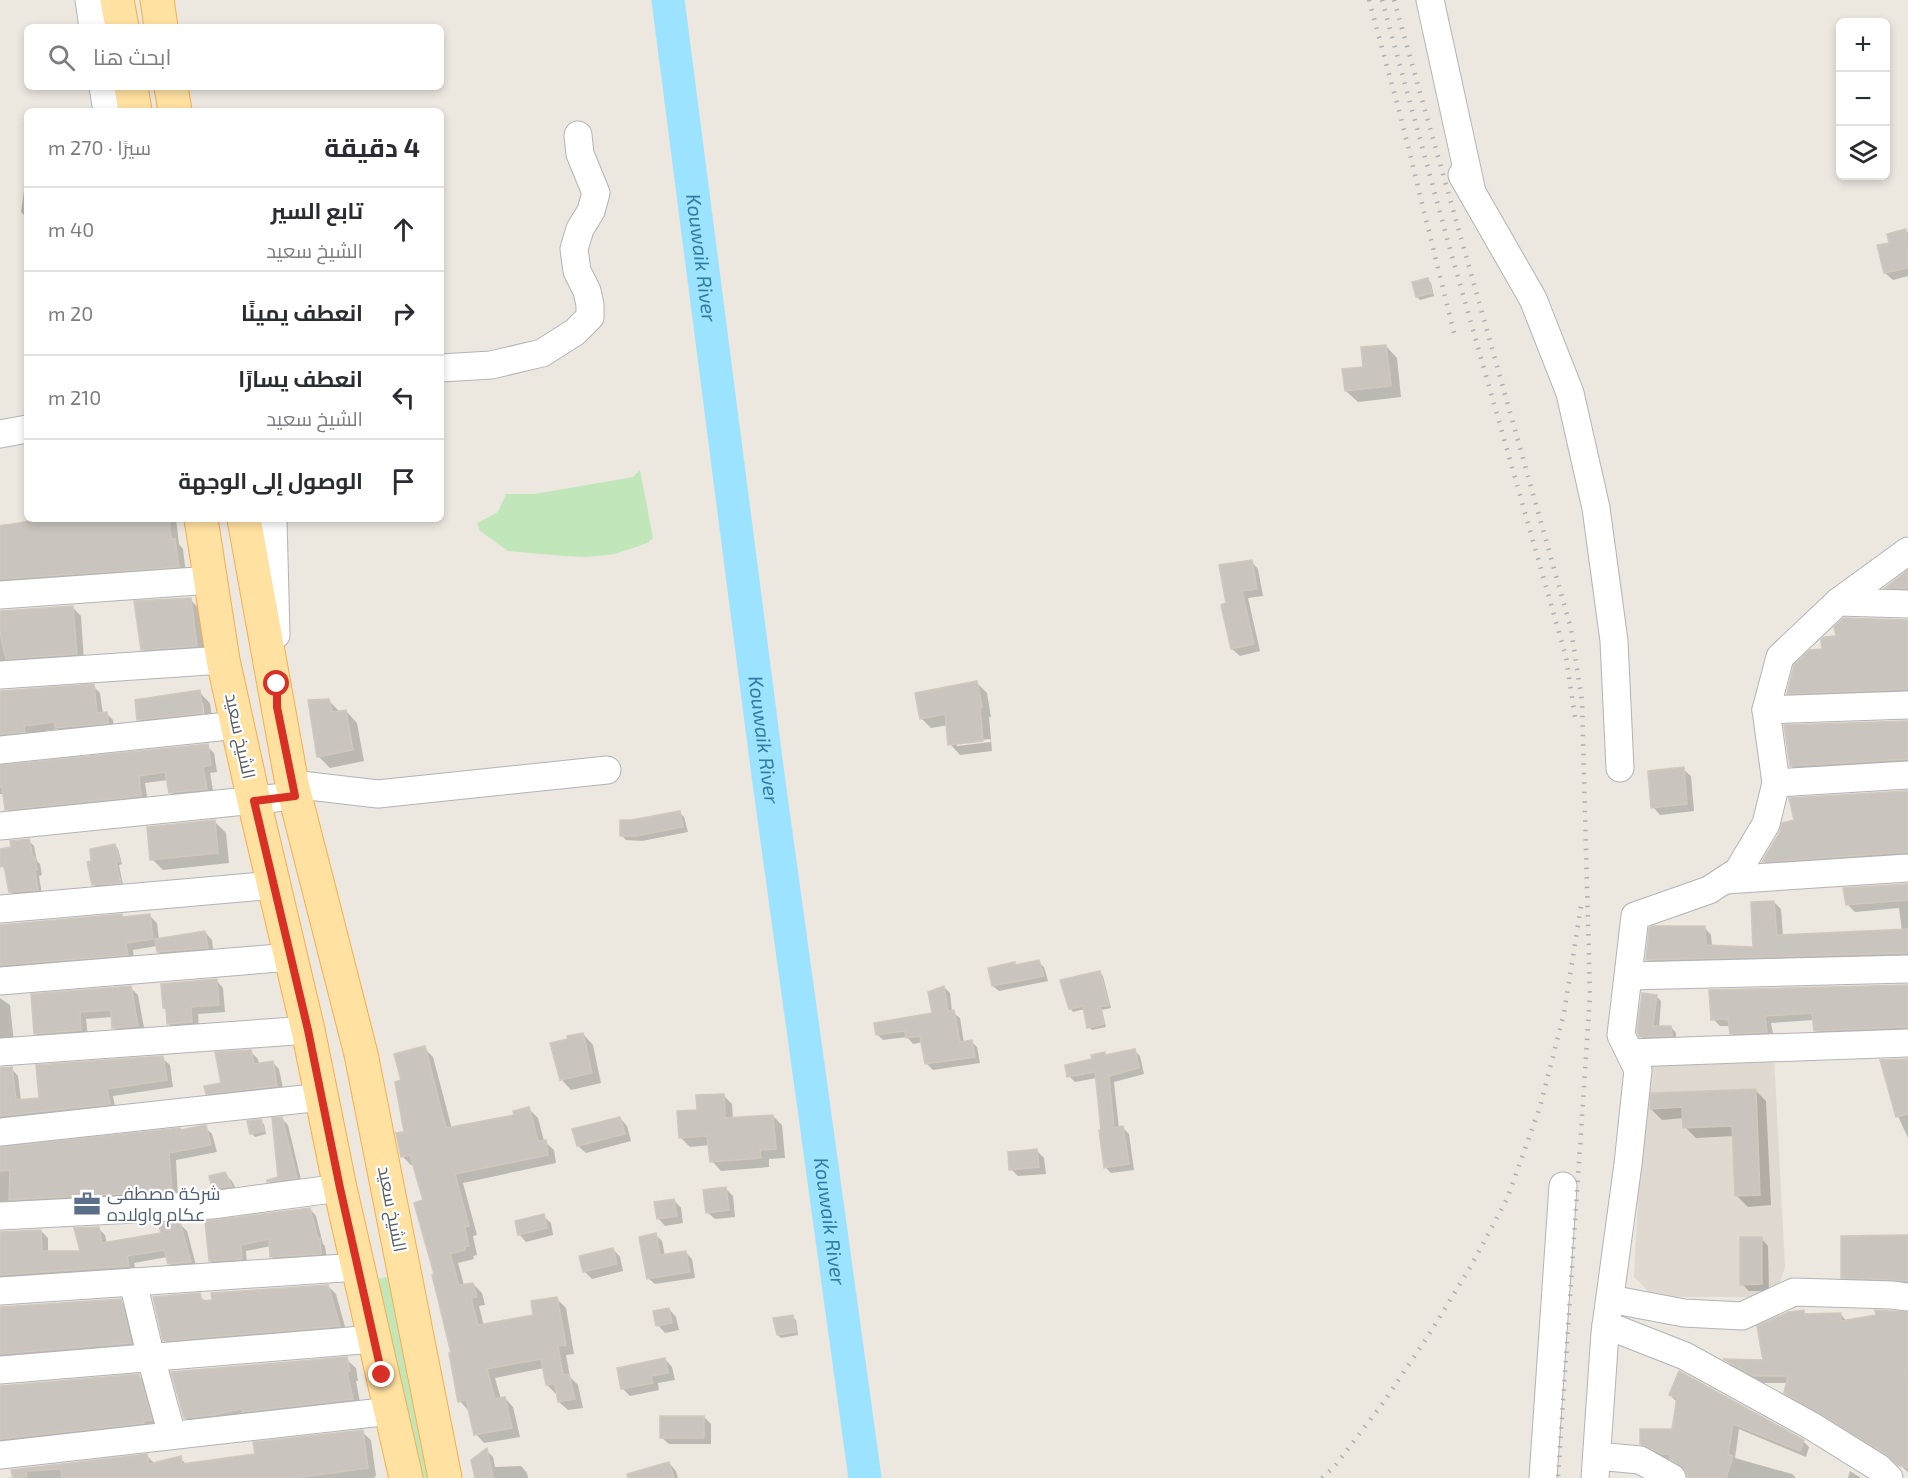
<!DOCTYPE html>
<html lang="ar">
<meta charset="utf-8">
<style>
body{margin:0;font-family:"Exo 2",Cairo,sans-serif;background:#f2f2f3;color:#2b2b33;direction:rtl}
.controls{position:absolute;right:18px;top:18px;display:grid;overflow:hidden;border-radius:9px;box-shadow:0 3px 9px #0003}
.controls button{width:54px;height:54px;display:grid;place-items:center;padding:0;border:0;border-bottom:2px solid #e1e1e2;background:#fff;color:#2b2b33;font:30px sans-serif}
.stop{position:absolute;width:18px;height:18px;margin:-14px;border:4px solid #d93025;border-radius:50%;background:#fff}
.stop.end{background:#d93025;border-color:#fff;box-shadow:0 2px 6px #0008}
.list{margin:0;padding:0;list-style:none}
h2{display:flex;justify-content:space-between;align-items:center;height:78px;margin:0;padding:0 24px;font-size:26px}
h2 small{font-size:20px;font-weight:400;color:#7c7c81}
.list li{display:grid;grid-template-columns:39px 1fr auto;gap:18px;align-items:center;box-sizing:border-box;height:84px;padding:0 24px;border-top:2px solid #e1e1e2}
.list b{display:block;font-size:22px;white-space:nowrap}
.list p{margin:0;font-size:20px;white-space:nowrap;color:#7c7c81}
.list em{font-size:20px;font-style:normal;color:#7c7c81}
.icon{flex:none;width:33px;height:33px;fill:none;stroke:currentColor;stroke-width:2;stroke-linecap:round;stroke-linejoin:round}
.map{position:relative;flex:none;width:1908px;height:1478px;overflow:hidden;direction:ltr}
.search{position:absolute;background:#fff;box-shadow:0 3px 9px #0003;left:24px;top:24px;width:420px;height:66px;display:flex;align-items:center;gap:15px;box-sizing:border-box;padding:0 21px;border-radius:9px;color:#7c7c81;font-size:22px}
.panel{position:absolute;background:#fff;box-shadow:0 3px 9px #0003;left:24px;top:108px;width:420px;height:414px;border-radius:9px;direction:rtl}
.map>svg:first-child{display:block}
.education{fill:#dfd9cf}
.green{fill:#c0e6b9}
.shadow{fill:#0003;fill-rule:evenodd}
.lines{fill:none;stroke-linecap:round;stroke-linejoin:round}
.river{stroke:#9ce3ff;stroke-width:33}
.building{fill:#c9c4be;stroke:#d1c8bd;stroke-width:1.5}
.minor-casing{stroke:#b0b4b8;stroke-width:29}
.major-casing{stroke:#faad4a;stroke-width:35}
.minor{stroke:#fff;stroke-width:27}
.major{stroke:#ffe1a1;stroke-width:33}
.rail{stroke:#afb0b1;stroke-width:4.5;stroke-dasharray:1.5 8;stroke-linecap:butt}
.route{stroke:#d93025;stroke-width:8}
.labels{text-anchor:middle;stroke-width:4.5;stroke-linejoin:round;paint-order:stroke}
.street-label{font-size:18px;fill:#585d61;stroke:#fff}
.service-label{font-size:18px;fill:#4e5e75;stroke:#fff;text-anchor:start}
.water-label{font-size:20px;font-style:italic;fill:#307ba4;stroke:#fff}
</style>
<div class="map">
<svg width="1908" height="1478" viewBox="0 0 1908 1478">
<rect width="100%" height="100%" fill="#ece7df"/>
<polygon class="education" points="1774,1057 1785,1267 1780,1283 1761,1297 1664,1297 1651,1294 1634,1277 1643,1096 1652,1062"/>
<g class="green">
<polygon points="640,470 653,538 647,543 615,554 586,557 565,556 508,551 480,531 477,523 498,512 506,494 535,494 633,477"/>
<polygon points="390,1276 433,1478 415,1478 371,1281"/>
</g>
<g class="shadow">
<polygon points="27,168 27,218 21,212"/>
<polygon points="1906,231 1908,233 1908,276 1893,280 1885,273 1891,244"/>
<polygon points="1427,280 1431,283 1434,296 1420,300 1417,297"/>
<polygon points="1386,346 1397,358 1401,397 1358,402 1346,391 1365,368"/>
<polygon points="40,519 176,519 179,544 183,549 186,574 0,590 0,525 9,524 12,526 40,521"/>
<polygon points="1251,561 1258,569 1263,596 1248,598 1260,651 1240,656 1232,649 1228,605"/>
<polygon points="1908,572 1908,595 1893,594 1887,588"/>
<polygon points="190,599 201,611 208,657 154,660 143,649"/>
<polygon points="72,607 81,616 84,662 15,667 9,660 0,662 0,612"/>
<polygon points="1908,621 1908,696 1795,700 1788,693 1823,651"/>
<path d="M 977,683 L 987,693 L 991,717 L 989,717 L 992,751 L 960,755 L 950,744 L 948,725 L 931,728 L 921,718 ZM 990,739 L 991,742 L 957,746 L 957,743 Z"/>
<polygon points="93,686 100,693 103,714 106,713 113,720 114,729 64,735 58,729 31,733 31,738 0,743 0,691"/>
<path d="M 199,692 L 210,703 L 213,724 L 150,730 L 139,719 ZM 200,703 L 203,703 L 205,720 L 202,720 Z"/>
<polygon points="329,701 340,712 346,711 357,723 364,761 330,768 318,756"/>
<polygon points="1908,722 1908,766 1798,773 1791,766"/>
<polygon points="207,746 214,753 217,772 210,773 214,796 178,799 171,792 168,780 145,783 148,802 14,816 7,809 5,794 0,794 0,767"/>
<polygon points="1683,769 1691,776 1694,811 1660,815 1653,807"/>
<polygon points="1908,792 1908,859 1770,868 1764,862"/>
<polygon points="679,812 684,817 688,832 642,841 626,840 621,835 632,821"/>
<polygon points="215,822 226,833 229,863 163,870 152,859"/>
<polygon points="28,840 34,846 37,861 40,864 42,875 39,876 42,895 16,897 10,892 6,871 2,866 0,851 13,848"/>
<polygon points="114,845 118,849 122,864 119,865 123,885 97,888 93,884"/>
<polygon points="1908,885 1908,960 1654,966 1647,959 1704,927 1711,935 1712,946 1755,949 1774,902 1781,909 1783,936 1902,931 1899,908 1855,912 1848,905"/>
<polygon points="121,916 124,919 150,916 157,923 159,940 205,932 212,940 214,955 165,959 158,952 157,946 133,950 134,961 0,974 0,926"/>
<polygon points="1038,962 1044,967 1048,981 999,991 993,986 1014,964 1017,966"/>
<polygon points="1100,973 1103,976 1111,1008 1102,1010 1106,1027 1092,1030 1089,1027 1085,1009 1073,1012 1070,1008"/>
<polygon points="216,980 223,988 225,1012 198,1014 199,1029 176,1031 169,1024 168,1011 164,1008"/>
<polygon points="1908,986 1908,1034 1822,1037 1815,1030 1814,1020 1771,1023 1774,1039 1738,1040 1731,1033 1730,1026 1720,1026 1713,1019"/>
<polygon points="944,987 950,993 952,1012 960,1018 964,1043 971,1041 977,1047 980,1063 933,1070 927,1064 923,1042 913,1044 907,1037 883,1040 877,1034 933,1014"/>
<polygon points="131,988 138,995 145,1033 121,1035 114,1028 113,1017 86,1019 88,1037 43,1040 35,1033"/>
<polygon points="1656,996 1661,1001 1659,1028 1671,1027 1676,1033 1676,1040 1646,1041 1641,1036"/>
<polygon points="0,998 10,1005 14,1043 0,1046"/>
<polygon points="583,1034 593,1045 601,1083 571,1090 561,1079 570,1040"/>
<polygon points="424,1048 433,1057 452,1129 515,1116 529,1109 538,1118 544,1141 554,1150 556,1163 463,1183 477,1235 473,1236 477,1255 473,1256 474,1259 458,1263 464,1285 473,1284 482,1293 485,1305 479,1306 484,1326 534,1316 557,1299 566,1308 574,1354 566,1355 570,1377 578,1385 583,1408 568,1410 559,1402 558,1393 556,1394 547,1385 544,1368 495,1378 501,1399 505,1398 513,1407 520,1437 484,1443 476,1434 468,1410 460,1401 453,1354 436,1275 425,1201 414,1165 411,1165 402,1156 405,1133 403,1081"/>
<polygon points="1134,1050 1140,1056 1144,1074 1114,1082 1119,1129 1123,1128 1129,1134 1134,1170 1111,1173 1105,1167 1097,1078 1075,1082 1069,1076 1104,1054 1107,1057"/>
<polygon points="250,1051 258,1059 259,1065 272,1062 279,1069 284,1093 214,1100 207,1093 222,1084"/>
<polygon points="162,1058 170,1065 173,1087 113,1096 116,1111 0,1125 0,1068 11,1068 18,1076 21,1101 41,1099"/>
<polygon points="1908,1060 1908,1138 1898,1116"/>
<polygon points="1755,1090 1766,1101 1771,1205 1748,1207 1737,1196 1734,1136 1696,1138 1685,1127 1684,1118 1662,1120 1651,1109"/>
<polygon points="723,1095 732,1104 733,1119 773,1116 782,1125 785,1158 769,1159 769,1167 721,1171 712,1161 710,1145 690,1147 681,1138 699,1112"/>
<polygon points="620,1118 627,1126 631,1141 586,1153 578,1146 574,1130"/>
<polygon points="282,1119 288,1125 302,1184 275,1187 268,1181 280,1178"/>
<polygon points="260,1121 264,1124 266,1134 255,1137 252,1134"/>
<polygon points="205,1127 212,1134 217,1152 176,1160 178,1198 0,1209 0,1149 181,1131"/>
<polygon points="1037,1151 1044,1158 1046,1174 1018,1176 1011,1169"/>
<polygon points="225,1174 232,1181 238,1193 221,1195 213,1188"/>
<polygon points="726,1189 733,1196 735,1217 715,1219 707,1212"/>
<polygon points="674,1200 681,1208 683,1223 665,1226 658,1218"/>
<polygon points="310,1209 316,1216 323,1244 325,1246 327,1260 278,1263 271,1256 271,1246 246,1251 247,1265 216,1267 210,1261"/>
<polygon points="543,1216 551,1223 553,1235 526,1242 519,1234"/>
<polygon points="180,1224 187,1231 197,1269 176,1271 169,1263 167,1257 134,1263 136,1273 0,1284 0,1233 41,1231 48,1238 48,1252 82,1252 98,1228 105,1235 107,1244 163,1235"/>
<polygon points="656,1235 662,1241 665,1256 686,1253 692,1259 695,1278 655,1284 648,1278"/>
<polygon points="1908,1236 1908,1302 1866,1300 1843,1277"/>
<polygon points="1761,1238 1768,1246 1769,1291 1749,1291 1742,1284"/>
<polygon points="613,1249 620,1257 623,1271 592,1279 585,1272"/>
<polygon points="328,1286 336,1294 347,1334 173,1348 164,1340 199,1295 206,1302"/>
<polygon points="120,1300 128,1308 138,1350 0,1363 0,1308"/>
<polygon points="669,1309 676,1317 679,1330 665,1333 658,1325"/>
<polygon points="1803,1312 1807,1316 1841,1315 1847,1321 1908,1314 1908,1472 1896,1462 1793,1399 1785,1392 1788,1383 1763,1383 1732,1366 1727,1361 1765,1362"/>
<polygon points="792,1317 796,1320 798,1335 781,1338 778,1335"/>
<polygon points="346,1359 356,1368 358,1381 356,1381 361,1408 195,1427 185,1418"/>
<polygon points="665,1359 672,1367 675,1380 658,1383 659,1390 630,1396 623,1389 619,1369"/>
<polygon points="1679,1373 1803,1441 1809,1447 1806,1457 1739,1429 1735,1458 1792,1474 1796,1478 1689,1478 1688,1472 1673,1460 1670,1460 1649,1450 1642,1444 1673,1430 1677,1402 1670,1395"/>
<polygon points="139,1376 146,1383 158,1427 0,1446 0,1387"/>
<polygon points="704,1417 711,1424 711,1444 669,1444 661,1437"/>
<polygon points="362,1432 371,1440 376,1476 373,1478 8,1478 14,1477 13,1471 147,1456 155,1464 180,1458 187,1465 256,1456"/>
<polygon points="486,1450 493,1457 495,1467 521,1466 527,1473 528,1478 477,1478"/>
<polygon points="669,1463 676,1471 678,1478 655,1478"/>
<polygon points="1850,1471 1861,1478 1848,1478"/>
</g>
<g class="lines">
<path class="river" id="s1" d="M 668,0 L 768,775 L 865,1478"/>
</g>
<g class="building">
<polygon points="1906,229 1908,268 1884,273 1877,245 1889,243 1887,234"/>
<polygon points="1428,278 1432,293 1416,297 1412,282"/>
<polygon points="1386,345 1391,386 1345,391 1342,369 1363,367 1361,347"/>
<polygon points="43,519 169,519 171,539 175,539 179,567 0,579 0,526"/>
<polygon points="1252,560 1257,589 1242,591 1254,644 1231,649 1221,605 1226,603 1219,565"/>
<polygon points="1908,570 1908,588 1885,588"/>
<polygon points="191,598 197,646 141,650 134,601"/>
<polygon points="73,606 77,654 6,659 0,633 0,611"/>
<polygon points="1844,618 1908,620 1908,689 1787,694 1794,665 1810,650 1822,649 1821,640 1824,637 1836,636 1834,627"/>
<polygon points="977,681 982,707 980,708 983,741 948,745 945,714 920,719 915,693"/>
<polygon points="94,684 97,713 107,712 108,723 55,728 54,722 24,726 25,732 0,734 0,691"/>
<polygon points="200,690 203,713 137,720 135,700"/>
<polygon points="329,699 332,712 346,710 353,750 317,757 308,700"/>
<polygon points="1908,721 1908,759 1790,766 1784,725"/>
<polygon points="208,744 211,765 203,767 207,789 169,793 165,772 139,776 141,796 5,810 2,787 0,787 0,765"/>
<polygon points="1684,767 1687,804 1651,808 1648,771"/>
<polygon points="1908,791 1908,852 1762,862 1780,832 1782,823 1794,820 1789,798"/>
<polygon points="680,811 683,827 636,836 620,836 620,820 632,820"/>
<polygon points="215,820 218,853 150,860 147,827"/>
<polygon points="29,839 33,857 35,857 37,870 35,871 38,890 9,892 4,866 0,867 0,849 11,847 10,841"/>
<polygon points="115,844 120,861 116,862 121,883 92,885 87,862 91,861 90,849"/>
<polygon points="1908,884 1908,900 1846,905 1843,888"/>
<polygon points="1774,901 1777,935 1908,929 1908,953 1646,960 1649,928 1653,926 1705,926 1706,945 1753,947 1751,902"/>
<polygon points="122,914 122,917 150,914 153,939 126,943 128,955 0,965 0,925"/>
<polygon points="205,931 208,948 157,952 155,939"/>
<polygon points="1039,960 1044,976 992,986 988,968 1015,962 1015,965"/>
<polygon points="1100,971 1109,1005 1100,1007 1104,1024 1087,1028 1083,1006 1069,1009 1060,980"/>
<polygon points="217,979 219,1005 191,1007 192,1022 167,1024 166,1008 163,1008 161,984"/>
<polygon points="1908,985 1908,1027 1814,1031 1812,1013 1765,1016 1767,1032 1730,1034 1728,1019 1711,1020 1709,990"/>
<polygon points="131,986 138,1026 112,1028 111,1010 80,1012 81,1030 34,1034 31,994"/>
<polygon points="944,986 948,1011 954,1010 960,1042 972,1040 975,1057 925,1064 920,1036 906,1038 905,1031 876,1035 874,1023 932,1013 928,992"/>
<polygon points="1642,993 1657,995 1653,1026 1671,1026 1672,1036 1639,1037 1637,1032"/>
<polygon points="583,1033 592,1073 560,1080 550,1043 568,1039 567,1036"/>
<polygon points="425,1046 446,1128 514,1115 513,1111 529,1107 538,1141 546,1140 548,1155 455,1174 469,1226 465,1227 469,1246 465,1247 465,1250 450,1254 459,1285 473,1283 477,1297 471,1298 478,1325 533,1315 531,1301 557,1297 566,1345 558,1346 563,1375 569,1374 575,1399 558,1402 555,1384 546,1385 541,1359 487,1369 495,1399 505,1397 512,1428 474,1435 466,1400 458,1402 449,1353 451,1353 432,1275 434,1274 414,1203 423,1200 410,1155 401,1157 396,1133 404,1132 395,1082 401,1080 394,1054"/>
<polygon points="1135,1049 1139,1068 1109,1076 1114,1128 1123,1126 1129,1164 1104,1168 1099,1130 1101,1130 1095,1072 1067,1077 1065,1065 1092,1059 1091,1055 1105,1052 1105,1055"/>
<polygon points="251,1050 254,1064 273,1061 277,1086 206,1094 204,1086 221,1083 215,1052"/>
<polygon points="163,1056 167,1080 107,1089 110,1104 0,1116 0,1068 12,1067 16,1100 39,1098 36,1065"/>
<polygon points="1908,1059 1908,1114 1896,1117 1880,1060"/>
<polygon points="1756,1089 1760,1195 1735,1196 1732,1126 1683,1128 1682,1107 1650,1109 1651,1093"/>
<polygon points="724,1094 725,1118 773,1115 776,1149 760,1150 761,1158 710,1162 707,1136 679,1138 677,1111 697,1110 696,1095"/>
<polygon points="282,1117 297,1178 267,1182 267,1180 278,1177 272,1118"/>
<polygon points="620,1117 625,1134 577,1146 572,1129"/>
<polygon points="261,1119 264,1131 250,1134 247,1121"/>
<polygon points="206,1125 211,1145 169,1153 172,1191 9,1200 10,1170 0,1171 0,1147 180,1128 181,1130"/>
<polygon points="1037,1149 1039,1167 1009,1170 1008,1152"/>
<polygon points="225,1172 232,1186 212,1188 209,1176"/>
<polygon points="726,1187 729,1210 706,1213 703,1190"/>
<polygon points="674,1199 677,1216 657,1219 654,1202"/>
<polygon points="310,1208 318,1239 320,1238 321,1254 270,1257 269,1239 241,1245 242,1259 209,1261 205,1221"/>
<polygon points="544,1214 547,1228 518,1235 515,1221"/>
<polygon points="180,1222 191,1262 168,1264 164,1250 127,1256 129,1266 0,1275 0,1232 41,1230 42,1251 80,1251 74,1228 99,1227 102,1243 161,1233 158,1224"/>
<polygon points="656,1233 660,1255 686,1251 690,1272 647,1279 639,1237"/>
<polygon points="1908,1235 1908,1281 1841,1278 1841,1236"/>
<polygon points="1740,1237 1762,1237 1762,1284 1740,1285"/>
<polygon points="613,1248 617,1264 583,1272 579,1256"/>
<polygon points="328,1285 340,1326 163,1341 153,1297 200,1293 202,1301 212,1300 211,1293"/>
<polygon points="121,1299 131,1343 0,1354 0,1307"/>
<polygon points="669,1308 672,1323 656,1326 653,1311"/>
<polygon points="1804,1310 1804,1314 1841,1313 1841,1321 1876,1315 1875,1310 1908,1312 1908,1372 1906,1372 1908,1386 1908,1468 1898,1465 1887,1455 1784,1393 1788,1376 1754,1376 1723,1359 1763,1360 1757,1326 1789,1312"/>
<polygon points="793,1315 796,1332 777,1335 773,1318"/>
<polygon points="347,1357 350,1371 347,1372 353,1399 242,1412 241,1409 214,1415 184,1418 171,1372"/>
<polygon points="665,1358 668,1373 651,1376 653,1383 621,1389 617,1368"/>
<polygon points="1679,1371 1804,1440 1800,1451 1733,1424 1728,1454 1733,1456 1726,1478 1688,1478 1685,1470 1670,1459 1670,1454 1662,1454 1640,1444 1640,1429 1672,1429 1677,1397 1669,1395"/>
<polygon points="139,1374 152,1420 143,1421 144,1423 0,1439 0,1386"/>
<rect x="660" y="1416" width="44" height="22"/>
<polygon points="363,1430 368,1468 296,1478 62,1478 61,1469 26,1471 27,1476 13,1478 11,1470 147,1454 149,1464 181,1456 182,1464 255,1454 253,1442"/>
<polygon points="487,1448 493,1478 475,1478 471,1460"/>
<polygon points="669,1462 674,1478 628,1478 627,1474"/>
</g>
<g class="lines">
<defs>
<g id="minor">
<polyline points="89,0 93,27"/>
<polyline points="1430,0 1472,192"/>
<polyline points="103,87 107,111"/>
<polyline points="1462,175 1533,299 1570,393 1596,508 1614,641 1620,768"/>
<polyline points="441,368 491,365 542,353 575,332 590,317 590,305 587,291 577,271 574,249 580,229 591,211 596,193 580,154 578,135"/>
<polyline points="0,434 27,429"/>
<polyline points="273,519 276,635"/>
<polyline points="0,595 211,580"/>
<polyline points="1838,602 1908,604"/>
<polyline points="0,675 223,660"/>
<polyline points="1766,710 1908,705"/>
<polyline points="0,750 238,725"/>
<polyline points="1776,783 1908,775"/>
<polyline points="292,784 378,794 607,770"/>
<polyline points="0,826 295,796"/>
<polyline points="1725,880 1908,868"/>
<polyline points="0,909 275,885"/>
<polyline points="1629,976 1908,969"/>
<polyline points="0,981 291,957"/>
<polyline points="0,1052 308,1030"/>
<polyline points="1630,1053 1908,1043"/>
<polyline points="0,1132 322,1097"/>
<polyline points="0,1216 212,1205 340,1188"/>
<polyline points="133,1282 151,1358 172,1435"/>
<polyline points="0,1291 358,1267"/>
<polyline points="1610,1299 1684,1313 1742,1316 1794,1292 1892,1295 1908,1297"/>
<polyline points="1606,1325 1685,1356 1810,1425 1879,1468 1889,1478"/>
<polyline points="0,1370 374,1339"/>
<polyline points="0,1455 391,1411"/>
<polyline points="1597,1456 1640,1460 1672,1478"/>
<polyline points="1543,1478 1563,1186"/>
<polyline points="1595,1478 1605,1333 1628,1164 1638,1070 1621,1035 1635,916 1709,890 1738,871 1766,824 1776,783 1766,710 1780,657 1838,602 1908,551"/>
</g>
<g id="major">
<polyline points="117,0 122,27"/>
<polyline points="157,0 161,27"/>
<polyline points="131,87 135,111"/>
<polyline points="171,87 175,111"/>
<polyline points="201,519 223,660 254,801 308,1030 340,1188 406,1478"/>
<polyline points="244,519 292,784 361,1054 445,1478"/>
</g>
</defs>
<use href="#minor" class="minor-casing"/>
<use href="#major" class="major-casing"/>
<use href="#minor" class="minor"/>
<use href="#major" class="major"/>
<g class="rail">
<polyline points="1369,0 1402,122 1454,333"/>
<polyline points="1382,0 1450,249 1566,657 1576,724"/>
<polyline points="1394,0 1571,629 1582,701 1590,996 1558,1478"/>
<polyline points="1322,1478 1335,1466 1383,1403 1428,1336 1471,1266 1507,1199 1540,1107 1564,1013 1582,900"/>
</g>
</g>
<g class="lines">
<polyline class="route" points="277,684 277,707 295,796 254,801 308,1030 340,1188 382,1375"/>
</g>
<defs>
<symbol id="office-bare" viewBox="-9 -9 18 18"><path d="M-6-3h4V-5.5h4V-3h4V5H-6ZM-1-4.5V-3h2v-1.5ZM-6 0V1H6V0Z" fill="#5c6f8a" stroke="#fff" stroke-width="2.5" paint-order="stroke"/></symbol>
</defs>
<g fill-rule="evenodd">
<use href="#office-bare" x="68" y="1185" width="38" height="38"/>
</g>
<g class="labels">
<g class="street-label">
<text transform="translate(240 736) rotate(78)" y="6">الشيخ سعيد</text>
<text transform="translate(392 1209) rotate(79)" y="6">الشيخ سعيد</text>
</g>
<g class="service-label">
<text x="107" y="1200">شركة مصطفى<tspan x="107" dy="21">عكام واولاده</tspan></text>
</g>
<g class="water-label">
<text dy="7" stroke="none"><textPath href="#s1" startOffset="260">Kouwaik River</textPath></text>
<text dy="7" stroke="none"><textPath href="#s1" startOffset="746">Kouwaik River</textPath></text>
<text dy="7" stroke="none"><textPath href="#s1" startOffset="1232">Kouwaik River</textPath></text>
</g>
</g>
</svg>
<div class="controls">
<button>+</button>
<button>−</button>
<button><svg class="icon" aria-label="layers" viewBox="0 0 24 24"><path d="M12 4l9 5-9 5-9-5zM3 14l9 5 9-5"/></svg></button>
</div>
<div class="stop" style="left:277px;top:684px"></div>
<div class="stop end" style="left:382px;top:1375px"></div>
<div class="search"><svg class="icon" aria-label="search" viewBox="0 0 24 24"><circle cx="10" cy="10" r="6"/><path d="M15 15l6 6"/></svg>ابحث هنا</div>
<section class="panel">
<h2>4 دقيقة<small>سيرًا · 270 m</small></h2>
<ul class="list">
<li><svg class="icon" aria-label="ahead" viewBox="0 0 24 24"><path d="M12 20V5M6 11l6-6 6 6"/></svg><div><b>تابع السير</b><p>الشيخ سعيد</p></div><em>40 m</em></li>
<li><svg class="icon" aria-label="right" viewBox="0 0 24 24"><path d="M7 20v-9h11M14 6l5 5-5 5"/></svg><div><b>انعطف يمينًا</b></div><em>20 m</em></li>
<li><svg class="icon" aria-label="left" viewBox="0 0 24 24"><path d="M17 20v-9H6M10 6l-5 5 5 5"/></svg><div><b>انعطف يسارًا</b><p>الشيخ سعيد</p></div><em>210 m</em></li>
<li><svg class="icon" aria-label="arrive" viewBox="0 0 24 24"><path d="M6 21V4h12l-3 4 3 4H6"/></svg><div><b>الوصول إلى الوجهة</b></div></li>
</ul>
</section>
</div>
